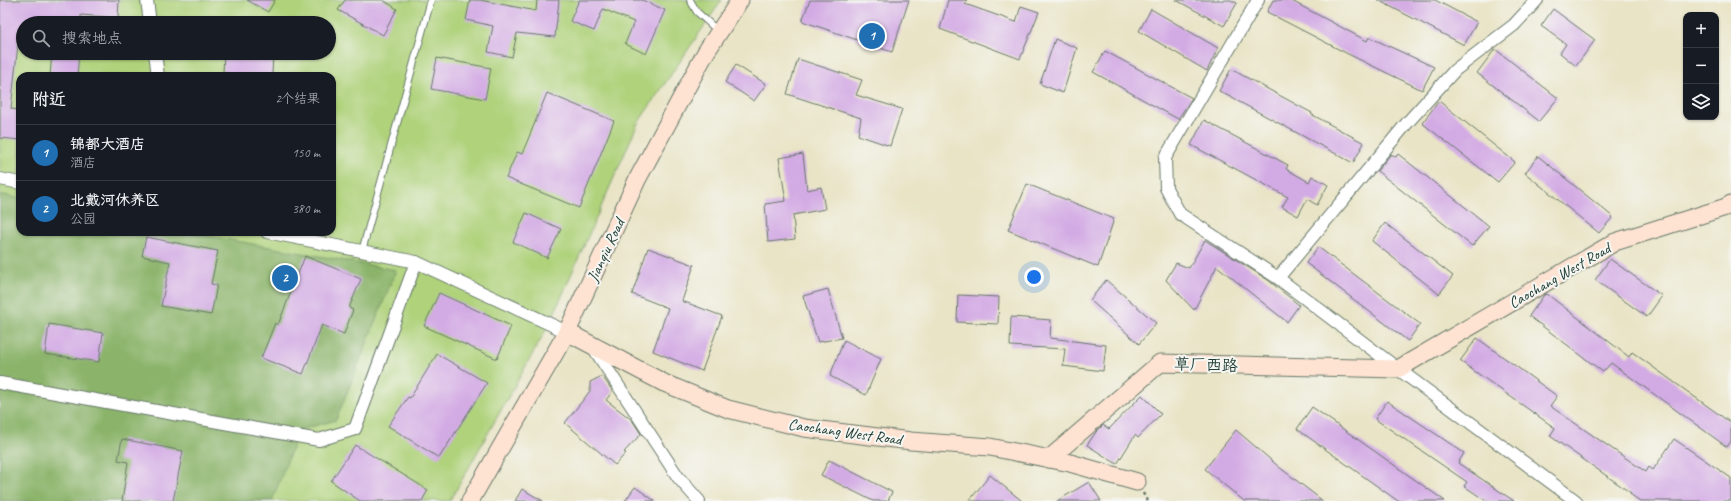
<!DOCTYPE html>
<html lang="zh">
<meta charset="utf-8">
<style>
body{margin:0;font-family:Caveat,"LXGW WenKai TC",sans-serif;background:#242831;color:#f1f3f6}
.controls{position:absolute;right:12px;top:12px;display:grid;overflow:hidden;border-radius:8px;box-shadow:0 1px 3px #0004}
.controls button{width:36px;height:36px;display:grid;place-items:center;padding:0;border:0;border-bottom:1px solid #363941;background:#171b24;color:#f1f3f6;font:20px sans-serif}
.you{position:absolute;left:1034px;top:277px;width:14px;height:14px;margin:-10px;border:3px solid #fff;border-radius:50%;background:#1a73e8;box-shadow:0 0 0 6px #1a73e833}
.badge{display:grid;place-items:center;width:26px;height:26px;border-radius:50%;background:#1f6fb2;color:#fff;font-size:13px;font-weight:700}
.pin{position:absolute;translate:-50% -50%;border:2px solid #fff;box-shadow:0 1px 4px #0006}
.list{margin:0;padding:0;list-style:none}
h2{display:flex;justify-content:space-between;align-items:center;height:52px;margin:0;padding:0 16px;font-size:17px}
h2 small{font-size:13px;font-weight:400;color:#9ea1a6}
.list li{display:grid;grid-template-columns:26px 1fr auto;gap:12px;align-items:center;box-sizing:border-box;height:56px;padding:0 16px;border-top:1px solid #363941}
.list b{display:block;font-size:15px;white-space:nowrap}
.list p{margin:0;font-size:13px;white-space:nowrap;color:#9ea1a6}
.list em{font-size:13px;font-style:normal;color:#9ea1a6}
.icon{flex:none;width:22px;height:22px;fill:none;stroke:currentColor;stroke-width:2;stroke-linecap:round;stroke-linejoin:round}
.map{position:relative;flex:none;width:1731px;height:501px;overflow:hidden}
.search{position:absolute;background:#171b24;box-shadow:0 1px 3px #0004;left:16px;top:16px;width:320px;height:44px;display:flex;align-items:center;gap:10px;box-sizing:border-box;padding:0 14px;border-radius:22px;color:#9ea1a6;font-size:15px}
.panel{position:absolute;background:#171b24;box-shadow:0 1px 3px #0004;left:16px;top:72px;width:320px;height:164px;border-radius:12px}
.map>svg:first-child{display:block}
.green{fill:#afd27a;stroke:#678857;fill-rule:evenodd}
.forest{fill:#8bb46a;stroke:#55784f}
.building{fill:#d3abe4}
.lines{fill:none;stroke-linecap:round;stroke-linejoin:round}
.service-casing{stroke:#667767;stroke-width:8}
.minor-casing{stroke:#667767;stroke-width:14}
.secondary-casing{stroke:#667767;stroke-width:19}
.path{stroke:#667767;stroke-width:2.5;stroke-dasharray:3 3;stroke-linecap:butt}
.service{stroke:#fff;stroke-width:6}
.minor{stroke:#fff;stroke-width:12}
.secondary{stroke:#fee3d2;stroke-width:17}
.labels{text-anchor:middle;stroke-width:4;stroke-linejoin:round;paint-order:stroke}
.street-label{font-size:16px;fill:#1f3d34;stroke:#f6f6f2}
</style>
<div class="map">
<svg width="1731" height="501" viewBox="0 0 1731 501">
<rect width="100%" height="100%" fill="#f6f6f2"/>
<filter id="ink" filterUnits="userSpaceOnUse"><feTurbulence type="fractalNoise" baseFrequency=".025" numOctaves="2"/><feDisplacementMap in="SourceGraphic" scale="8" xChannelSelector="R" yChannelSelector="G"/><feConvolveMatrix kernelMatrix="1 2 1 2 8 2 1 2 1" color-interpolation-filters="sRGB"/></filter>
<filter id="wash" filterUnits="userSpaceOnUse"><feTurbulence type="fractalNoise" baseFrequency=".012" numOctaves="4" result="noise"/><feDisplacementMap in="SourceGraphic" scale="16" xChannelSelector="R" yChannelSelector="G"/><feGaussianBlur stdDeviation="0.9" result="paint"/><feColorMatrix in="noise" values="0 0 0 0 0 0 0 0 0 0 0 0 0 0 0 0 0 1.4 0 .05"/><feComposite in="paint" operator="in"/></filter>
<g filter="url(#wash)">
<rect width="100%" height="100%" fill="#e9e4c6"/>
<path class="green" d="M 0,0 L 722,0 L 638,123 L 550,323 L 450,501 L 0,501 ZM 23,23 L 329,23 L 329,53 L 23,53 ZM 20,76 L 332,76 L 332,232 L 20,232 Z"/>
<polygon class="forest" points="0,194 20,199 20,232 186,232 396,270 336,420 299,430 272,501 0,501"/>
<g id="blocks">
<g class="building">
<polygon points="0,0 119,0 118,18 81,15 81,23 23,23 23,35 19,35 11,109 20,110 20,140 0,138"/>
<polygon points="247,0 275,0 268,12"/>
<polygon points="345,0 383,0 397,9 383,35 338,10"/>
<polygon points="470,0 480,0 536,11 537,0 559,0 555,37 517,33 512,57 488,52 493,26 466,20"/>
<polygon points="579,0 642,0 665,10 646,54 625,44 634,22 603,9 594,31 570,21"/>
<polygon points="810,0 909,0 892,52 802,21"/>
<polygon points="948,0 967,0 965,4 1016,22 1021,6 1039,12 1020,59 940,29"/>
<polygon points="1176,0 1231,0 1237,3 1224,26"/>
<polygon points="1273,0 1290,0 1367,41 1369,37 1434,67 1422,90 1346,53 1267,12"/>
<polygon points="1378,0 1435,0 1477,22 1464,45"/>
<polygon points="1151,9 1218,48 1207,71 1139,31"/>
<polygon points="1553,9 1595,40 1576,66 1560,53 1566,44 1541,26"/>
<polygon points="1055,39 1077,48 1063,93 1040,84"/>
<polygon points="1495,49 1558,98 1539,121 1477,73"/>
<polygon points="1105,51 1192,98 1178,119 1093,72"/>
<polygon points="52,53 79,53 77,76 50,76"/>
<polygon points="224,53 273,53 272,75 223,73"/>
<polygon points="437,58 491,68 485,99 431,89"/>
<polygon points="798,59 862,80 856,95 902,109 890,146 858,135 861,118 787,94"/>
<polygon points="736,65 766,84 754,101 725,82"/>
<polygon points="1231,69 1312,113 1311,114 1364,143 1353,163 1219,91"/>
<polygon points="547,93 614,121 579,208 506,178 517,152 522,154"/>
<polygon points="1439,101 1515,162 1498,182 1422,123"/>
<polygon points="1204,120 1288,165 1286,169 1309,182 1312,176 1328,185 1317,205 1307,199 1298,216 1282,207 1288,197 1191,145"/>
<polygon points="803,154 807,190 821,187 825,209 793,215 795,239 768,242 765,204 786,201 779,158"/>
<polygon points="1391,154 1396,157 1398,154 1489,226 1472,246 1377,171"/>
<polygon points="1538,156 1613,217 1599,233 1525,173"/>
<polygon points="1027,184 1114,219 1098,267 1008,230"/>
<polygon points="526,213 561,229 547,258 513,242"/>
<polygon points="1385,223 1453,276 1439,294 1372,241"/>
<polygon points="146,237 218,251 211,284 217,285 211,315 161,306 170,262 142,256"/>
<polygon points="1205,240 1268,280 1299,305 1287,322 1217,266 1194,310 1166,280 1176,263 1189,268"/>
<polygon points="1318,247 1420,324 1408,341 1306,263"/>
<polygon points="648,248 694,265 682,301 722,316 702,371 653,351 668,308 632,294"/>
<polygon points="305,256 361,279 349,308 353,310 344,334 322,325 303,374 261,358 275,323 278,325"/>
<polygon points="1610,259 1662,296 1647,317 1595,280"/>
<polygon points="1106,280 1156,323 1139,344 1090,300"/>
<polygon points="828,289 842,338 818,342 803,296"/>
<polygon points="439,293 511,326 497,359 424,326"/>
<polygon points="1547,294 1629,357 1632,352 1731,423 1731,441 1727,447 1611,363 1603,372 1529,316 1544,295"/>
<polygon points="958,295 999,297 998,324 957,322"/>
<polygon points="1011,317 1051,320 1050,338 1106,345 1103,371 1063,366 1065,349 1010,346"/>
<polygon points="49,324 103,333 99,362 45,354"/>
<polygon points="1477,338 1557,396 1550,406 1646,472 1649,467 1653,470 1674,439 1731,478 1731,501 1640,501 1630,494 1631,493 1550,436 1555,428 1460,361"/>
<polygon points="844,340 881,359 866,395 830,376"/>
<polygon points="437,354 487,383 439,458 388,426 408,397 410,398"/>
<polygon points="602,376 612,390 612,392 606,400 632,420 641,434 624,452 626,453 615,465 565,423 590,391 590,382"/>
<polygon points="1142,395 1161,414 1138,438 1135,435 1117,464 1087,445 1096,432 1103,425 1109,429"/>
<polygon points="1387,401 1464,453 1458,463 1514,501 1486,501 1464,486 1467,482 1375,419"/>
<polygon points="1312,407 1445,501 1398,501 1297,429"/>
<polygon points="1236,430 1279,467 1323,501 1244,501 1205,469"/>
<polygon points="122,439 183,451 173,501 122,501 128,462 118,460"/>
<polygon points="355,445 428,490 422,501 360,501 331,481"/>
<polygon points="829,460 892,492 888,501 873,501 821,475"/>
<polygon points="990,475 1022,501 969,501"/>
<polygon points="1089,482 1101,501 1057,501"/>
<polygon points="635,487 655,501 625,501"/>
<polygon points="522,489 543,501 515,501"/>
</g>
</g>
</g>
<g filter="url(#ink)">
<use href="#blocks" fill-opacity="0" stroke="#667767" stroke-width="1"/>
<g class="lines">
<defs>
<g id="service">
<polyline points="690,0 697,12 718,31"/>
<polyline points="362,251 431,0"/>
</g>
<g id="minor">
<polyline points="147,0 150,23"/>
<polyline points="1258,0 1165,158 1166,188 1180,214 1278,278 1398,369 1576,501"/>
<polyline points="155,53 158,76"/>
<polyline points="0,179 20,183"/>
<polyline points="267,232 416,262 567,332"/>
<polyline points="1278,278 1407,123 1455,70 1514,25 1537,0"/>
<polyline points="593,347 678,477 699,501"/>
<polyline points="0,383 319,440 355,429 416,262"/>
</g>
<g id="secondary">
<polyline points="567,332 664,383 728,409 804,428 911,441 990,447 1070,463 1137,482"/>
<polyline points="1049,459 1160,363 1398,369 1615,242 1726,207 1731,204"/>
<polyline points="470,501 567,332 637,180 706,52 740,0"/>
</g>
</defs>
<use href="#service" class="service-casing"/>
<use href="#minor" class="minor-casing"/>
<use href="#secondary" class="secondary-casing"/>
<polyline class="path" points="1143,493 1147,501"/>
<use href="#service" class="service"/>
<use href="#minor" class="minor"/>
<use href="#secondary" class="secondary"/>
</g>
</g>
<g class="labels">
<g class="street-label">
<text transform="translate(605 250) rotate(-65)" y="6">Jianqiu Road</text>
<text transform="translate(1559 275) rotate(-30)" y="6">Caochang West Road</text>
<text transform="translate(1206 364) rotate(2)" y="6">草厂西路</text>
<text transform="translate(845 431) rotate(8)" y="6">Caochang West Road</text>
</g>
</g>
</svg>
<div class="controls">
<button>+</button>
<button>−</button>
<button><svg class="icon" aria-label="layers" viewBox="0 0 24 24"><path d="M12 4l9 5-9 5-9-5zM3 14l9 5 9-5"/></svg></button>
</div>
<div class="you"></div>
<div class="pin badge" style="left:872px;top:36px">1</div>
<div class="pin badge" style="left:285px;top:278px">2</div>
<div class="search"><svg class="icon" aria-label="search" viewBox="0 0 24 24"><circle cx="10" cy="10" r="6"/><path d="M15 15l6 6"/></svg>搜索地点</div>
<section class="panel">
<h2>附近<small>2个结果</small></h2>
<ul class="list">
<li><span class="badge">1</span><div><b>锦都大酒店</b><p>酒店</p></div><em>150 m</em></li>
<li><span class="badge">2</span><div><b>北戴河休养区</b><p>公园</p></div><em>380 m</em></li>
</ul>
</section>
</div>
